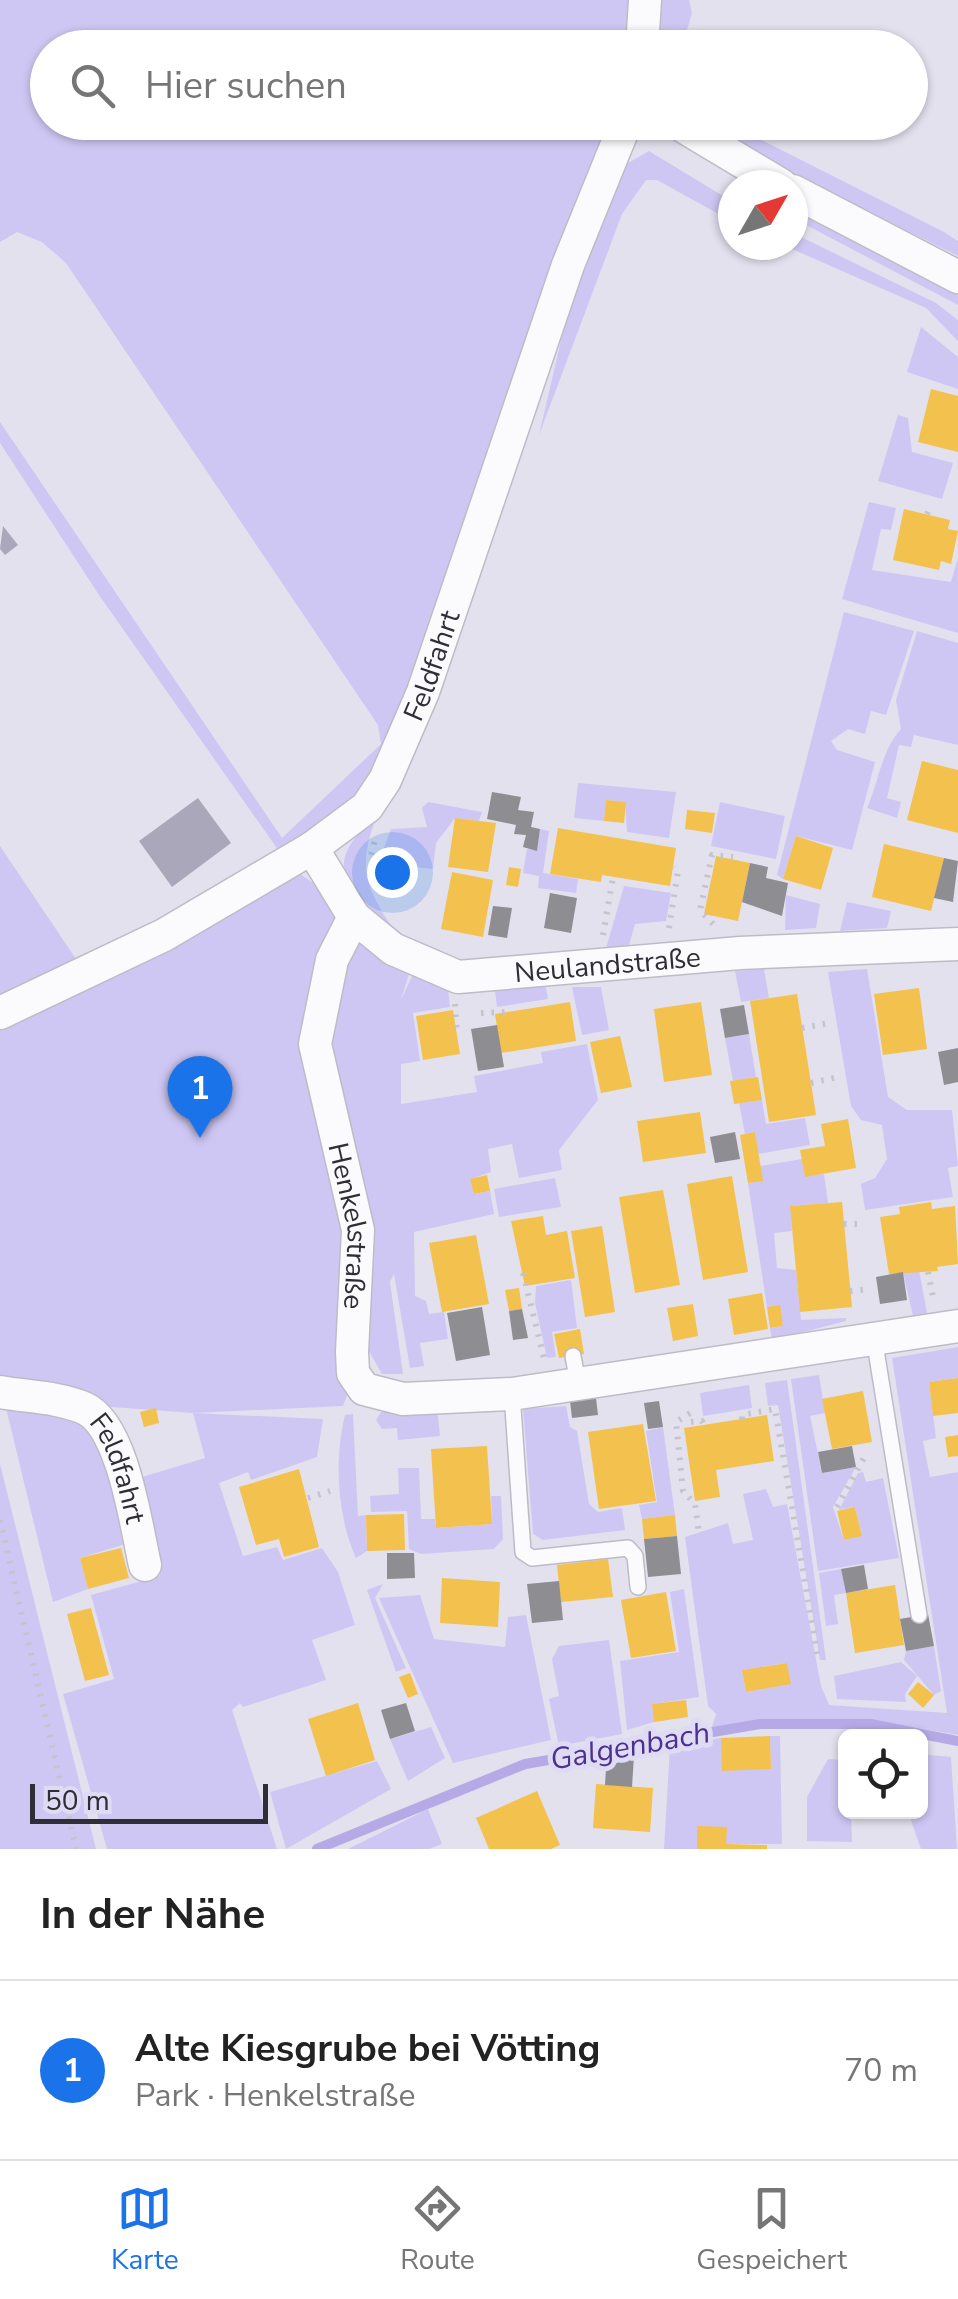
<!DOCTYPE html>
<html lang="de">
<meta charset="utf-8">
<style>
body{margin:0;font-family:"Nunito Sans",sans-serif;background:#f6f6f6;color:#222}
.controls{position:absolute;right:30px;bottom:30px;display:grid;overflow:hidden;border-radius:15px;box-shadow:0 2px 8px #0004}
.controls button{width:90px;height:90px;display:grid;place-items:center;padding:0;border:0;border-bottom:2px solid #e0e0e0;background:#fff;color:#222;font:50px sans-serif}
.compass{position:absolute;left:718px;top:170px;width:90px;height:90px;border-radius:50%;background:#fff;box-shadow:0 2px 8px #0004;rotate:51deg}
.scale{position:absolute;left:30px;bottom:25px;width:238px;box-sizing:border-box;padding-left:10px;border:5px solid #2f2e37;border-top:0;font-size:28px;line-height:35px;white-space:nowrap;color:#2f2e37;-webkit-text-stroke:8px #dfdbf4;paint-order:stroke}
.you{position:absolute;left:392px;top:872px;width:35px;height:35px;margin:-25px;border:8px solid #fff;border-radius:50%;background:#1a73e8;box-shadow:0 0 0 15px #1a73e833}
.badge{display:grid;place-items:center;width:65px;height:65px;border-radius:50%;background:#1a73e8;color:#fff;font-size:32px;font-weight:700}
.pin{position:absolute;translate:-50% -82px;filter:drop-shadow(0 2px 5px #0008)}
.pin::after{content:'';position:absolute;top:52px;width:35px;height:30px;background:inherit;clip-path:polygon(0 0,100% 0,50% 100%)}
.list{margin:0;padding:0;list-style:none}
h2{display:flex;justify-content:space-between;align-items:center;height:130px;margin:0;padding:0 40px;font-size:42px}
h2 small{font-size:32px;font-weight:400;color:#767676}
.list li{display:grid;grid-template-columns:65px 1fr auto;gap:30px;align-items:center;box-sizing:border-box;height:180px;padding:0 40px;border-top:2px solid #e0e0e0}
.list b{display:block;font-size:38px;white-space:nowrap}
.list p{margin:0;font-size:32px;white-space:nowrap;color:#767676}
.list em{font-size:32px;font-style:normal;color:#767676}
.icon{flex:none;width:55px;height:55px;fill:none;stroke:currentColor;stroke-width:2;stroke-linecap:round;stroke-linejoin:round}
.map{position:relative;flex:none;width:958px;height:1849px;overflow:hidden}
.search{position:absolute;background:#fff;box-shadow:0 2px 8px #0004;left:30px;right:30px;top:30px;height:110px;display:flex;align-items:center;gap:25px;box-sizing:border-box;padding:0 35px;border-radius:55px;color:#767676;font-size:38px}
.sheet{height:310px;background:#fff}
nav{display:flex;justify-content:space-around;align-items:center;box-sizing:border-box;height:140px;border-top:2px solid #e0e0e0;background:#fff;font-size:28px;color:#767676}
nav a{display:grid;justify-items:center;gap:5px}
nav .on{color:#1a73e8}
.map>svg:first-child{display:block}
.green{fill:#cfc7f3;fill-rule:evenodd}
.homes{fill:#f2c14e}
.industry{fill:#8d8d92}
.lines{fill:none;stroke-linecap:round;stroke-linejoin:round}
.stream{stroke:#b6aae6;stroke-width:10}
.building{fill:#aba7bb}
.lane-casing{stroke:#bdbcc6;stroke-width:18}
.street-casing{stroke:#bdbcc6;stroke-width:35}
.path{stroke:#c5c4ca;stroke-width:6;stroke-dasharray:2.5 8;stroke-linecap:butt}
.lane{stroke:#fbfafc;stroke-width:15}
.street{stroke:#fbfafc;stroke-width:32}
.labels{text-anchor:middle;stroke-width:10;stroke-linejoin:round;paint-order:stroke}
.street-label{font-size:28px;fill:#2f2e37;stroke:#dfdbf4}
.water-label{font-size:30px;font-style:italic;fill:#4d318e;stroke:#dfdbf4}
</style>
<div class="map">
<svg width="958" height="1849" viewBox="0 0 958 1849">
<rect width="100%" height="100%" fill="#e3e1ee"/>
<g class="green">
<polygon points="0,0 633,0 629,47 48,48 48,122 609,123 415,687 367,787 281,854 99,595 0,443 0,422 282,838 381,744 378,725 66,263 42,242 17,232 0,242"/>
<polygon points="662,0 689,0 692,13 682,47 659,48"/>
<polygon points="706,123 728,123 944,232 958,241 958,256 769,162"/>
<polygon points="649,151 733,202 733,222 657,180 646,180 622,214 539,435 575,280 621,167"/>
<polygon points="793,210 958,295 958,305 793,218"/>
<polygon points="793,233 936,303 958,320 958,341 926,308 783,245 793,245"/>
<polygon points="921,327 958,357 958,389 907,372"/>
<polygon points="898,415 908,418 912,452 953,463 942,499 878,481"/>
<polygon points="869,502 896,508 891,530 881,529 872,570 951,582 958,558 958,633 842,599"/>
<polygon points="844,612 914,631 886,715 871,711 865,734 848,729 831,741 837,750 875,762 852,850 796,836 783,879 777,875"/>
<path d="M 917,631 L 958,643 L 958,745 L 914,735 L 911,747 L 899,745 L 887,798 L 901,802 L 897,818 L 867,808 C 879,781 881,751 901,729 L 896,700 Z"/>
<polygon points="578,783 676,792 669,838 627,832 625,802 606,800 604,821 574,818"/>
<polygon points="428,802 482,812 479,821 455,818 436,843 433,869 406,866 407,855 383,851 391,829 427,827 422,808"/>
<polygon points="720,802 785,816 776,859 711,846"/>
<path d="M 376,818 C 355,873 369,891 399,938 C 351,898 315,865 376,818 Z"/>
<polygon points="540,829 549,831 543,873 578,879 576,893 538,888 539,876 523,873 527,849 537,850"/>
<polygon points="0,846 76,959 0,994"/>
<polygon points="293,869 316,885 410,971 401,1000 413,974 448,989 450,1007 413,1013 420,1061 401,1064 401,1104 477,1092 474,1076 543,1063 541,1052 587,1044 598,1100 559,1150 562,1170 519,1178 512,1144 488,1149 491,1172 471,1179 474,1194 490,1191 494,1214 414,1232 415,1296 426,1301 429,1314 444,1312 448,1339 420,1343 424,1366 410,1368 394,1274 390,1282 403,1374 382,1374 366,1346 343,1406 193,1413 85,1405 106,1439 132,1542 80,1558 88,1589 53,1602 5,1404 0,1401 0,1023"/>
<polygon points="624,886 671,893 666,921 635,924 628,949 605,952"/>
<polygon points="786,895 820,904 816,928 785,930"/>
<polygon points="847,902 891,911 887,928 840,931"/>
<polygon points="764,969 769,998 741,1002 735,971"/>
<polygon points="867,969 888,1097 907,1110 952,1110 958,1166 948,1168 953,1197 865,1210 861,1184 875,1178 887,1159 882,1125 861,1120 851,1106 828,972"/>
<polygon points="545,982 548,999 497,1007 495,991"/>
<polygon points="572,987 601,987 609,1030 582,1035"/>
<polygon points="749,1034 756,1077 733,1081 725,1038"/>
<polygon points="762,1100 766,1124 805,1118 810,1145 758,1154 755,1132 745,1134 739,1103"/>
<polygon points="802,1159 805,1176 824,1174 828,1203 791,1206 792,1231 774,1233 777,1268 796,1270 801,1320 846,1318 846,1321 772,1340 770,1328 783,1326 779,1306 767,1307 748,1183 762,1180 760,1166"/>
<polygon points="555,1178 561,1207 499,1217 494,1189"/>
<polygon points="919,1270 927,1313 913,1316 903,1272"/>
<polygon points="571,1280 577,1328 552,1332 556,1357 547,1358 535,1303 536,1286"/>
<path d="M 958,1347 L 958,1378 L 929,1382 L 936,1438 L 923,1441 L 930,1477 L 958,1472 L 958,1735 L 873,1720 L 763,1720 L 712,1727 L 716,1714 L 708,1706 L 685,1537 L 728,1523 L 733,1544 L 753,1540 L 743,1494 L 766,1489 L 773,1507 L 787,1504 L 821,1686 L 829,1705 L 947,1713 L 892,1358 ZM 786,1663 L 790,1684 L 746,1692 L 742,1670 Z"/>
<polygon points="819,1375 825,1413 810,1416 822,1473 856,1467 833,1507 844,1540 862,1535 855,1507 839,1510 858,1473 863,1472 866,1482 883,1478 899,1558 818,1571 791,1379"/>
<polygon points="787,1380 826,1660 820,1660 778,1405 768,1406 765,1383"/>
<polygon points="749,1385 752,1408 703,1416 700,1393"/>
<polygon points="566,1406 570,1427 577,1431 589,1504 598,1512 622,1508 625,1530 543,1540 533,1534 523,1409"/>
<polygon points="437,1407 440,1436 398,1440 397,1428 382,1429 376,1420 381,1412"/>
<polygon points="193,1413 323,1419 317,1457 251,1480 248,1472 219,1483 243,1556 277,1547 283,1560 322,1548 338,1572 355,1625 312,1640 326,1680 243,1707 240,1703 232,1710 277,1849 107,1849 63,1694 114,1679 91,1595 160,1576 132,1480 205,1458"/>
<path d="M 353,1414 L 358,1516 L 366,1515 L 367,1551 L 356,1558 C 337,1516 334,1459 345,1415 Z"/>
<polygon points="663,1427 675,1515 642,1519 639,1505 657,1502 646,1431"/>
<polygon points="0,1464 96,1849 0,1849"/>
<polygon points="398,1468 419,1468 421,1519 435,1519 436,1528 492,1524 491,1496 501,1496 503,1539 494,1549 421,1554 409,1549 407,1511 371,1512 370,1496 399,1494"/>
<polygon points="841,1569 846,1593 834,1595 838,1624 826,1626 819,1573"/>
<polygon points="383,1584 375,1598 406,1668 396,1672 367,1590"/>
<polygon points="684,1589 699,1697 653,1704 654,1722 627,1730 620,1661 679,1652 670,1592"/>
<polygon points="420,1595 434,1639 505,1647 508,1617 526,1615 551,1740 453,1763 379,1598"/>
<polygon points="609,1640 622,1734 559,1746 549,1699 559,1696 552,1659 559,1646"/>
<polygon points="934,1646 941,1691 934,1695 904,1660 906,1651"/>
<polygon points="901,1662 917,1676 905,1694 906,1702 837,1699 834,1676"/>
<polygon points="431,1727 445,1758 408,1781 390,1739"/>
<polygon points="770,1736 780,1736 782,1844 726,1844 726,1827 697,1827 697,1849 664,1849 670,1746 721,1738 771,1769"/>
<polygon points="921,1754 951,1757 957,1849 921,1849 908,1812 920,1812"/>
<polygon points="828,1759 845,1760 846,1812 851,1812 852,1842 807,1841 807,1797"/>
<polygon points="377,1761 391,1789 286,1849 270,1792"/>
<polygon points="428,1809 442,1844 429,1849 348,1849"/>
</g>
<g class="homes">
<polygon points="931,389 958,396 958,452 918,442"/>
<polygon points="904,509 950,520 948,529 958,531 951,564 941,561 939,570 893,560"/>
<polygon points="922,761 958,770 958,833 907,820"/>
<polygon points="606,800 626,802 624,823 604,821"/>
<polygon points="687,810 715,813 712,833 685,829"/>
<polygon points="455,818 496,823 488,872 448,867"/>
<polygon points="558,828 676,848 670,886 602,875 601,882 550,874"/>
<polygon points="796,836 833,848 821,890 783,879"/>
<polygon points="884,844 944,858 931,911 872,897"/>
<polygon points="383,851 407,855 406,866 381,863"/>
<polygon points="716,856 750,863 738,921 704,914"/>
<polygon points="509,867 521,869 518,887 506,885"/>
<polygon points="452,872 493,880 483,937 441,929"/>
<polygon points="919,988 927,1049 883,1055 874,994"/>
<polygon points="797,994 816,1115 769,1122 750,1001"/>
<polygon points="570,1002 576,1041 501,1053 495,1014"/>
<polygon points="701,1002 712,1075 664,1082 654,1009"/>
<polygon points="453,1010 460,1054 423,1060 416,1016"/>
<polygon points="620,1036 632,1087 601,1093 590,1042"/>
<polygon points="758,1077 762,1100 734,1104 730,1081"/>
<polygon points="700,1112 706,1153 643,1162 637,1121"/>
<polygon points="848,1119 856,1168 805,1177 800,1150 825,1146 821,1124"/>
<polygon points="755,1132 763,1181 748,1183 740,1135"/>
<polygon points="487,1175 490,1191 474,1194 470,1179"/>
<polygon points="732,1176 748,1272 703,1280 687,1184"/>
<polygon points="663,1190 680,1285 635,1293 619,1197"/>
<polygon points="842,1202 852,1307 800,1312 790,1206"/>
<polygon points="931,1202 932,1209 955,1206 958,1264 937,1267 938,1271 889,1274 880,1217 900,1214 899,1207"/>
<polygon points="543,1216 546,1235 567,1231 575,1278 525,1286 511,1221"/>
<polygon points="602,1226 615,1312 585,1317 571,1231"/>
<polygon points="476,1235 489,1304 442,1312 429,1243"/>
<polygon points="519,1288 522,1309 509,1311 505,1290"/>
<polygon points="762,1293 768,1329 734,1335 728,1299"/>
<polygon points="693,1304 698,1336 673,1341 667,1308"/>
<polygon points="780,1305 783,1326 770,1328 767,1307"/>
<polygon points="580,1329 584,1354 559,1358 554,1334"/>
<polygon points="958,1378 958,1413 933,1416 929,1382"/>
<polygon points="863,1391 872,1442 832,1449 822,1399"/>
<polygon points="156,1408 159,1423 144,1427 140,1412"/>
<polygon points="767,1415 774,1461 716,1470 720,1497 695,1501 684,1428"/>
<polygon points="643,1424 656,1501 599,1509 588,1432"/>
<polygon points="958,1435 958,1456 948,1457 945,1437"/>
<polygon points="487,1446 492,1524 436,1528 431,1449"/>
<polygon points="299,1469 319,1547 284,1557 279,1539 256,1545 239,1487"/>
<polygon points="855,1507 862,1536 844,1540 837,1511"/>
<polygon points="404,1514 405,1550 367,1551 366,1515"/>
<polygon points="675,1515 677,1536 644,1539 642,1519"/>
<polygon points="121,1548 129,1578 88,1589 80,1558"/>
<polygon points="608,1559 613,1597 561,1602 557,1565"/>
<polygon points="442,1578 500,1582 498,1627 440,1623"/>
<polygon points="895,1585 904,1645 855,1653 846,1593"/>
<polygon points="666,1592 676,1651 631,1658 621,1600"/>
<polygon points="91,1608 109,1675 85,1681 67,1614"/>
<polygon points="787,1663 791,1684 746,1692 742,1670"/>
<polygon points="410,1673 418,1694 408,1698 399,1677"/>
<polygon points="918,1682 934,1695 923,1708 908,1694"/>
<polygon points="686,1700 688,1717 654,1722 652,1704"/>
<polygon points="358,1703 375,1760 326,1776 308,1719"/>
<polygon points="770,1736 771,1769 722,1771 721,1738"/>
<polygon points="596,1784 653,1788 650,1832 593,1828"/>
<polygon points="537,1791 560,1845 551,1849 489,1849 476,1818"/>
<polygon points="697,1826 727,1827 726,1844 767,1845 767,1849 697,1849"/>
</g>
<g class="industry">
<polygon points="492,792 521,797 518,810 534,812 531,827 540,829 537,851 523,847 526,835 514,834 516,825 487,819"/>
<polygon points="944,858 958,861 953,902 934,898"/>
<polygon points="750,863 768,867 766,878 788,883 782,916 742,902"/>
<polygon points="550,893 577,898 571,933 544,928"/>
<polygon points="493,906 512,908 507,938 488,935"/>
<polygon points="744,1005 749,1034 725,1038 720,1009"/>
<polygon points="497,1025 504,1067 478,1071 471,1029"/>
<polygon points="958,1048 958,1082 944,1085 938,1052"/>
<polygon points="735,1132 740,1159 715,1163 710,1137"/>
<polygon points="903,1272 907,1300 880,1304 876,1277"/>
<polygon points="482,1307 490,1355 456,1361 447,1313"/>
<polygon points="522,1309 528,1338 513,1340 509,1311"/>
<polygon points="596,1398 598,1415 572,1418 570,1401"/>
<polygon points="659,1401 663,1427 648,1429 644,1403"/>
<polygon points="852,1446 856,1467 822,1473 818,1452"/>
<polygon points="677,1536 681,1574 648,1577 644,1539"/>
<polygon points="387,1553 414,1553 415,1578 387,1579"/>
<polygon points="864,1565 868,1589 846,1593 841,1569"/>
<polygon points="559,1581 563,1620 532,1623 527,1584"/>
<polygon points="928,1614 934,1646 906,1651 900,1619"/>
<polygon points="406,1703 415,1731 390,1739 381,1710"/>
<polygon points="634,1755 632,1787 605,1785 606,1768"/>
</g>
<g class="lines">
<polyline class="stream" points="317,1849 525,1764 760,1724 871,1724 958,1741"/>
</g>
<g class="building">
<polygon points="3,526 18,545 5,555 0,549"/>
<polygon points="198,798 231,843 172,887 139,841"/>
</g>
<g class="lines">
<defs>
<g id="lane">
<polyline points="874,1338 919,1615"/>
<polyline points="573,1356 578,1383"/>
<polyline points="512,1394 523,1552 532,1558 628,1548 635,1556 638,1587"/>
</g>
<g id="street">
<polyline points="642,48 645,0"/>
<polyline points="676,122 781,185"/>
<polyline points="793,191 958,277"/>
<path id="s1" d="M 312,848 L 354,917 L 393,949 L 458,977 L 740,953 L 958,944"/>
<path id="s2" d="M 354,917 L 332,960 L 315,1044 L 358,1230 L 352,1352 L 353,1373 L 364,1389 L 403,1399 L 512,1394 L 958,1326"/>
<path id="s3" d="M 0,1013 L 164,935 L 312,848 L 367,807 L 385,780 L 423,692 L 568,265 L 626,122"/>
<path id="s4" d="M 0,1392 C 28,1397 58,1397 84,1408 C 123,1425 136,1526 145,1565"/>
</g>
</defs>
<use href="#lane" class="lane-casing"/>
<use href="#street" class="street-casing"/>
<g class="path">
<polyline points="927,514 930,508"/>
<polyline points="374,886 371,855 375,840"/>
<polyline points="713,924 700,910 712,855 733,857"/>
<polyline points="669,928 678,871 674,867"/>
<polyline points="603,935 613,877"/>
<polyline points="455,1004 457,1035"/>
<polyline points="481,1013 508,1012"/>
<polyline points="802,1028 829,1023"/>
<polyline points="811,1083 838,1077"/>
<polyline points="844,1224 861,1224"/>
<polyline points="928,1272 934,1302"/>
<polyline points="523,1273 545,1362"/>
<polyline points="850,1291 869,1289"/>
<polyline points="690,1413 676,1422 683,1491 695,1504 699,1533"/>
<polyline points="742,1419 742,1415 775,1409 818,1658"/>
<polyline points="691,1422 702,1421 704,1425"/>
<polyline points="308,1498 330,1491"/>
<polyline points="837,1507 866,1454"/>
<polyline points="0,1520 76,1849"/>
</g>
<use href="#lane" class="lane"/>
<use href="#street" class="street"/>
</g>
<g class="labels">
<g class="street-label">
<text dy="10" stroke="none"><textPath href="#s3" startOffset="578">Feldfahrt</textPath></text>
<text dy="10" stroke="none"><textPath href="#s1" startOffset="352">Neulandstraße</textPath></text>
<text dy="10" stroke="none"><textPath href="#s2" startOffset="320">Henkelstraße</textPath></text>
<text dy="10" stroke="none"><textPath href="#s4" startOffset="158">Feldfahrt</textPath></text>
</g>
<g class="water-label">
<text transform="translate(630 1746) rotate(-10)" y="10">Galgenbach</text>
</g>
</g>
</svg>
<div class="controls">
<button><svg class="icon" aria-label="locate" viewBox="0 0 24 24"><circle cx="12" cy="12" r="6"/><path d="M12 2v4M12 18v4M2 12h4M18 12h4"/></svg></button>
</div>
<svg class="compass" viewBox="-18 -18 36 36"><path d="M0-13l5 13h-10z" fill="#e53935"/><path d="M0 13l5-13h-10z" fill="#767676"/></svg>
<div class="scale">50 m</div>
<div class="you"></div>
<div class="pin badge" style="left:200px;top:1138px">1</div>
<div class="search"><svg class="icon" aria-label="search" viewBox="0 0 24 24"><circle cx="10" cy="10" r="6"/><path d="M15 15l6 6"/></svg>Hier suchen</div>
</div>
<section class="sheet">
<h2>In der Nähe<small></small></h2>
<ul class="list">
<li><span class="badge">1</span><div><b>Alte Kiesgrube bei Vötting</b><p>Park · Henkelstraße</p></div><em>70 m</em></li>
</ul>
</section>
<nav>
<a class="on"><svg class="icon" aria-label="map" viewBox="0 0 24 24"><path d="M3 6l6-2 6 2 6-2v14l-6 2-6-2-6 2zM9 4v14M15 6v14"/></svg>Karte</a>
<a><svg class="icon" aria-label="directions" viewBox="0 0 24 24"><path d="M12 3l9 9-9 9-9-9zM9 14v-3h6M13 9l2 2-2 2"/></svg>Route</a>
<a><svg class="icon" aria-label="saved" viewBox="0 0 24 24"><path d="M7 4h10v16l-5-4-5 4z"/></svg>Gespeichert</a>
</nav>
